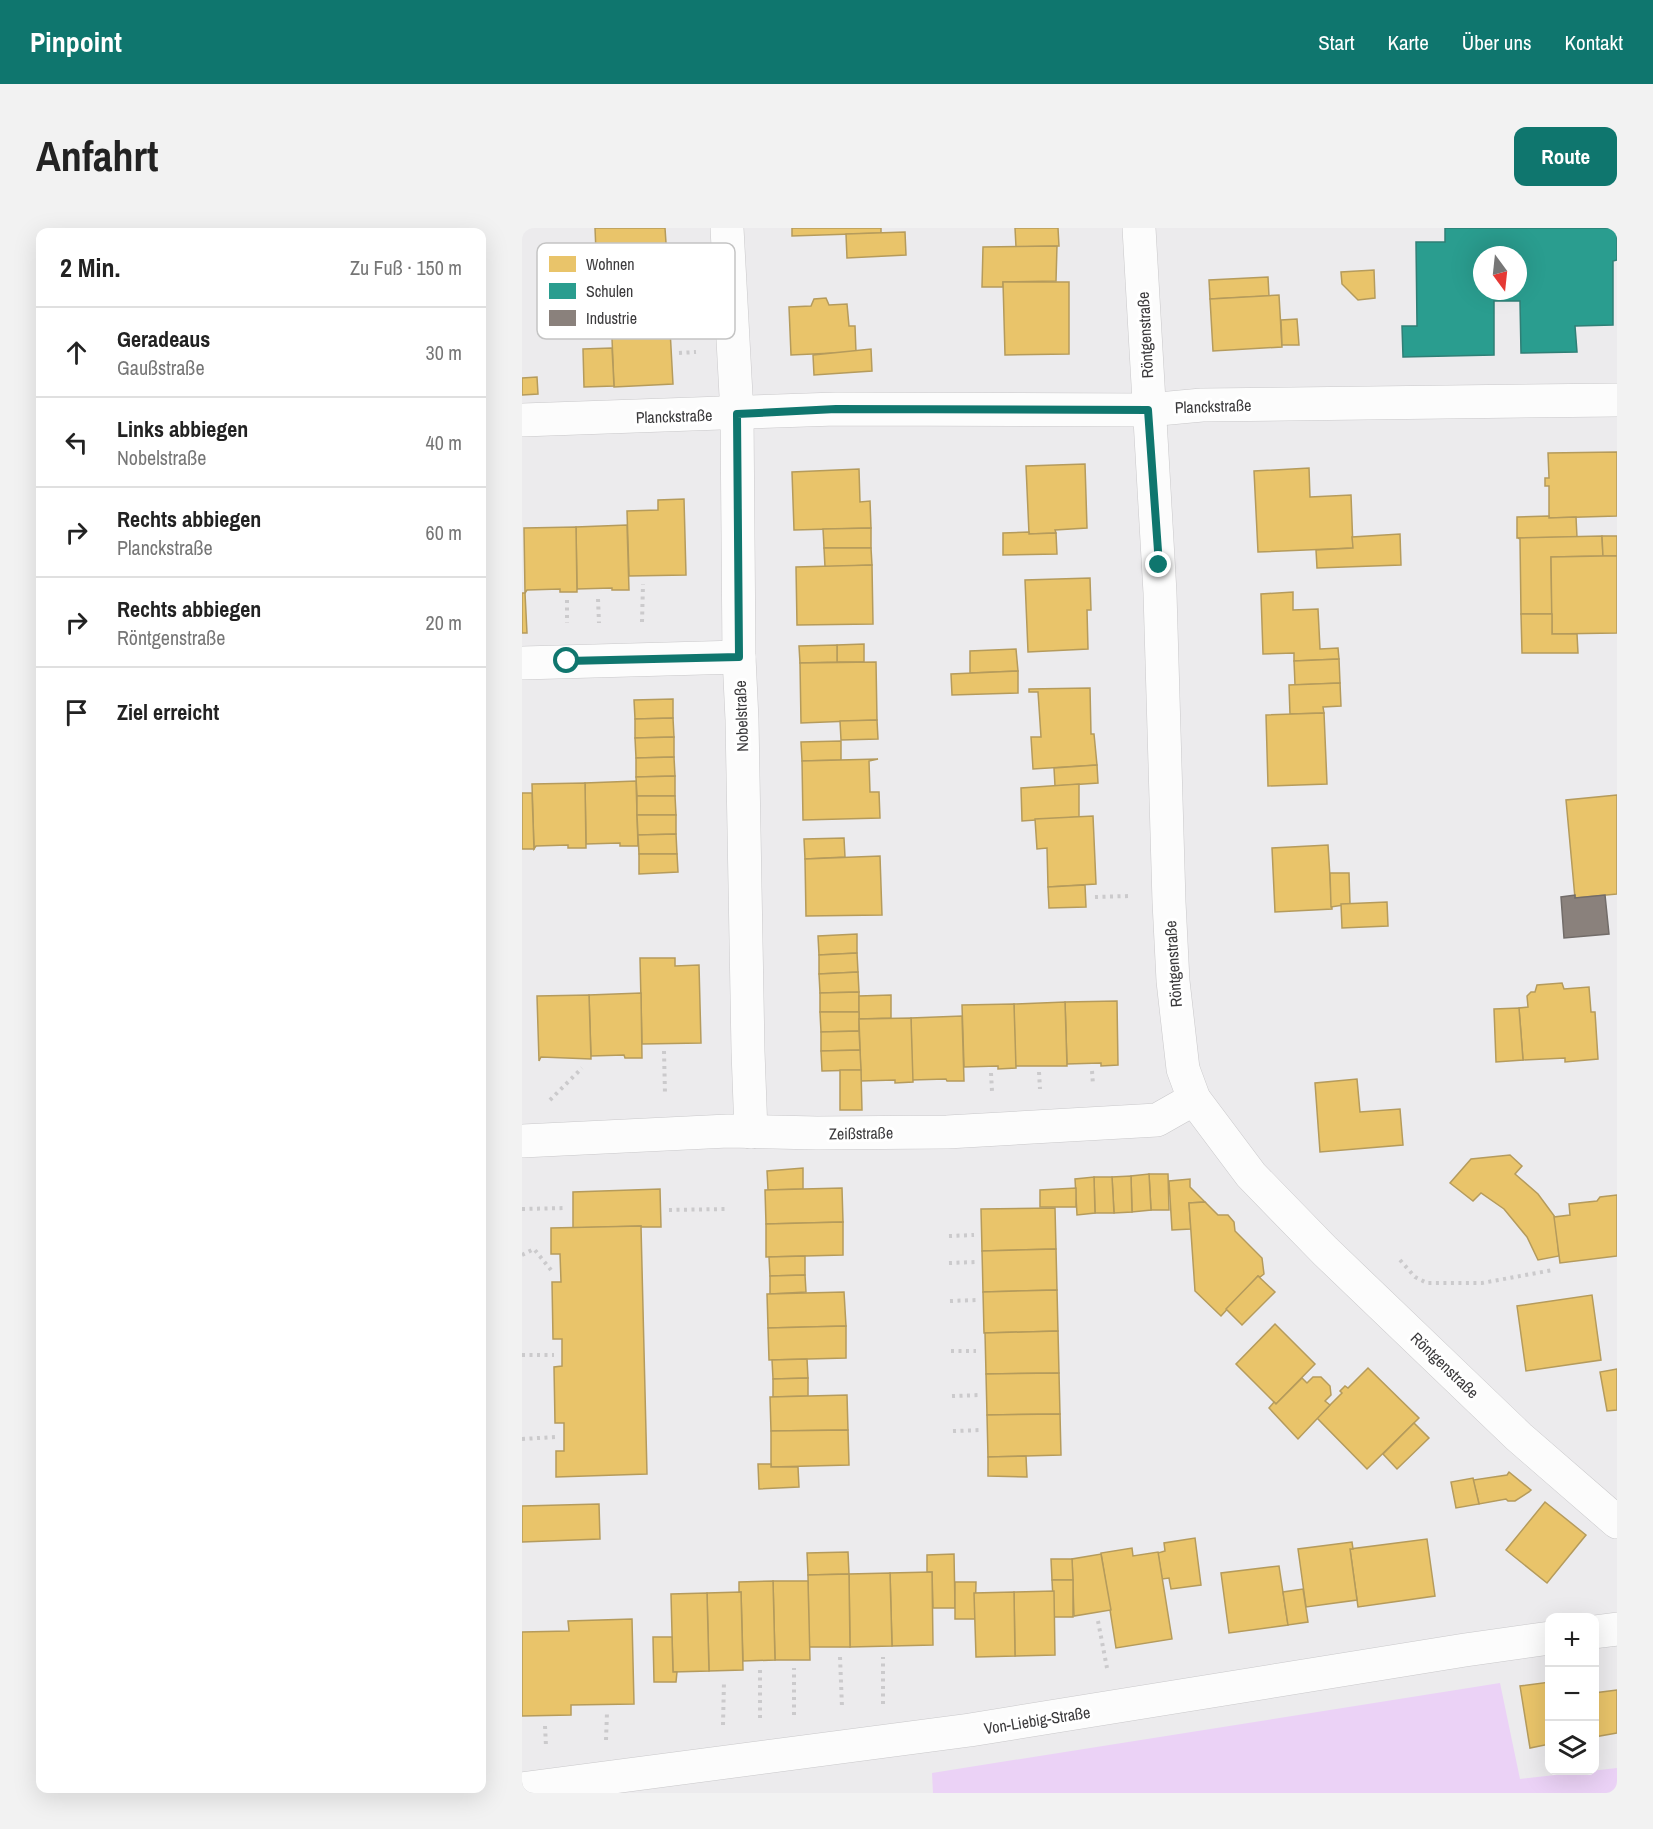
<!DOCTYPE html>
<html lang="de">
<meta charset="utf-8">
<style>
body{margin:0;font-family:"Archivo Narrow",sans-serif;background:#f2f2f2;color:#222}
.controls{position:absolute;right:18px;bottom:18px;display:grid;overflow:hidden;border-radius:12px;box-shadow:0 6px 24px #0002}
.controls button{width:54px;height:54px;display:grid;place-items:center;padding:0;border:0;border-bottom:2px solid #e0e0e0;background:#fff;color:#222;font:30px sans-serif}
.compass{position:absolute;left:951px;top:18px;width:54px;height:54px;border-radius:50%;background:#fff;box-shadow:0 6px 24px #0002;rotate:165deg}
.stop{position:absolute;width:18px;height:18px;margin:-14px;border:4px solid #0f766e;border-radius:50%;background:#fff}
.stop.end{background:#0f766e;border-color:#fff;box-shadow:0 2px 6px #0008}
.list{margin:0;padding:0;list-style:none}
h2{display:flex;justify-content:space-between;align-items:center;height:78px;margin:0;padding:0 24px;font-size:26px}
h2 small{font-size:20px;font-weight:400;color:#767676}
.list li{display:grid;grid-template-columns:39px 1fr auto;gap:18px;align-items:center;box-sizing:border-box;height:90px;padding:0 24px;border-top:2px solid #e0e0e0}
.list b{display:block;font-size:22px;white-space:nowrap}
.list p{margin:0;font-size:20px;white-space:nowrap;color:#767676}
.list em{font-size:20px;font-style:normal;color:#767676}
.icon{flex:none;width:33px;height:33px;fill:none;stroke:currentColor;stroke-width:2;stroke-linecap:round;stroke-linejoin:round}
.map{position:relative;flex:none;width:1095px;height:1565px;overflow:hidden;border-radius:12px}
header{display:flex;align-items:center;gap:36px;box-sizing:border-box;height:84px;padding:0 30px;background:#0f766e;color:#fff}
header strong{font-size:28px}
nav{display:flex;gap:33px;margin-inline-start:auto;font-size:21px}
.intro{display:flex;align-items:center;justify-content:space-between;box-sizing:border-box;height:144px;padding:0 36px}
h1{margin:0;font-size:42px}
.button{padding:15px 27px;border-radius:12px;background:#0f766e;color:#fff;font-size:21px;font-weight:700}
main{display:flex;gap:36px;padding:0 36px}
aside{flex:1;background:#fff;border-radius:12px;box-shadow:0 6px 24px #0002}
.map>svg:first-child{display:block}
.green{fill:#ebd2f6}
.homes{fill:#e9c46a;stroke:#b59b5c;stroke-width:1.5}
.schools{fill:#2a9d8f;stroke:#2f7f76;stroke-width:1.5;fill-rule:evenodd}
.industry{fill:#8a817c;stroke:#726c69;stroke-width:1.5}
.lines{fill:none;stroke-linecap:round;stroke-linejoin:round}
.minor-casing{stroke:#c9c8ca;stroke-width:34}
.path{stroke:#cbcacc;stroke-width:4;stroke-dasharray:3 4.5;stroke-linecap:butt}
.minor{stroke:#fcfcfc;stroke-width:33}
.route{stroke:#0f766e;stroke-width:8}
.labels{text-anchor:middle;stroke-width:6;stroke-linejoin:round;paint-order:stroke}
.street-label{font-size:16px;fill:#3b3a3c;stroke:#fff}
.key{fill:#fff;stroke:#c4c4c4;stroke-width:1.5}
.key-label{font-size:16px;fill:#3b3a3c}
</style>
<header>
<strong>Pinpoint</strong>
<nav><a>Start</a><a>Karte</a><a>Über uns</a><a>Kontakt</a></nav>
</header>
<div class="intro"><h1>Anfahrt</h1><a class="button">Route</a></div>
<main>
<aside>
<h2>2 Min.<small>Zu Fuß · 150 m</small></h2>
<ul class="list">
<li><svg class="icon" aria-label="ahead" viewBox="0 0 24 24"><path d="M12 20V5M6 11l6-6 6 6"/></svg><div><b>Geradeaus</b><p>Gaußstraße</p></div><em>30 m</em></li>
<li><svg class="icon" aria-label="left" viewBox="0 0 24 24"><path d="M17 20v-9H6M10 6l-5 5 5 5"/></svg><div><b>Links abbiegen</b><p>Nobelstraße</p></div><em>40 m</em></li>
<li><svg class="icon" aria-label="right" viewBox="0 0 24 24"><path d="M7 20v-9h11M14 6l5 5-5 5"/></svg><div><b>Rechts abbiegen</b><p>Planckstraße</p></div><em>60 m</em></li>
<li><svg class="icon" aria-label="right" viewBox="0 0 24 24"><path d="M7 20v-9h11M14 6l5 5-5 5"/></svg><div><b>Rechts abbiegen</b><p>Röntgenstraße</p></div><em>20 m</em></li>
<li><svg class="icon" aria-label="arrive" viewBox="0 0 24 24"><path d="M6 21V4h12l-3 4 3 4H6"/></svg><div><b>Ziel erreicht</b></div></li>
</ul>
</aside>
<div class="map">
<svg width="1095" height="1565" viewBox="0 0 1095 1565">
<rect width="100%" height="100%" fill="#ecebed"/>
<polygon class="green" points="978,1455 998,1551 1095,1540 1095,1565 411,1565 410,1545"/>
<g class="homes">
<polygon points="73,0 143,0 144,15 138,21 74,24"/>
<polygon points="270,0 359,0 359,5 270,8"/>
<polygon points="493,0 536,0 537,18 494,19"/>
<polygon points="383,4 384,27 325,30 324,6"/>
<polygon points="535,18 534,53 481,54 481,59 460,59 461,19"/>
<polygon points="852,42 853,70 836,72 820,56 819,44"/>
<polygon points="746,49 747,68 688,71 687,52"/>
<polygon points="481,54 547,54 547,126 483,127"/>
<polygon points="757,67 760,119 691,123 688,71"/>
<polygon points="304,70 307,77 325,76 327,98 333,98 334,124 269,127 267,79 289,78 292,71"/>
<polygon points="147,83 151,156 92,159 89,86"/>
<polygon points="775,91 777,117 760,117 759,92"/>
<polygon points="90,120 92,158 62,159 61,121"/>
<polygon points="349,121 350,143 292,147 291,127"/>
<polygon points="15,149 16,166 0,167 0,150"/>
<polygon points="1095,224 1095,288 1027,290 1027,258 1023,258 1023,250 1027,250 1026,225"/>
<polygon points="563,236 565,300 533,302 534,305 507,306 504,238"/>
<polygon points="787,240 788,269 829,267 831,320 736,324 732,243"/>
<polygon points="337,241 338,274 348,273 349,300 272,302 270,244"/>
<polygon points="162,271 164,347 107,348 105,283 136,282 136,272"/>
<polygon points="1027,288 1027,290 1054,289 1055,309 995,310 995,289"/>
<polygon points="105,297 107,362 90,362 90,360 55,361 54,299"/>
<polygon points="54,299 55,364 38,364 38,361 5,362 3,365 2,300"/>
<polygon points="349,300 349,320 302,320 301,301"/>
<polygon points="507,304 507,306 534,305 535,326 481,327 481,305"/>
<polygon points="878,306 879,337 795,340 794,322 831,320 830,309"/>
<polygon points="1080,308 1081,328 1029,329 1030,386 999,386 998,311 996,310"/>
<polygon points="1080,308 1095,308 1095,328 1081,328"/>
<polygon points="302,320 349,320 350,337 303,339"/>
<polygon points="1081,328 1095,328 1095,405 1030,406 1029,329"/>
<polygon points="350,337 351,396 275,397 274,339"/>
<polygon points="568,350 569,382 565,382 566,421 506,424 503,352"/>
<polygon points="771,364 771,382 796,381 798,421 816,420 817,431 772,433 772,425 741,426 739,366"/>
<polygon points="0,365 3,365 5,405 0,405"/>
<polygon points="999,386 1030,386 1030,406 1055,406 1056,425 1000,425"/>
<polygon points="342,416 342,434 315,434 315,417"/>
<polygon points="315,417 315,434 278,435 277,418"/>
<polygon points="494,421 496,443 448,445 448,423"/>
<polygon points="817,431 818,455 773,457 772,433"/>
<polygon points="354,434 355,492 279,495 278,435"/>
<polygon points="496,443 496,465 430,467 429,446"/>
<polygon points="818,455 819,478 801,479 802,485 768,486 767,457"/>
<polygon points="568,460 569,506 572,506 575,537 511,541 509,509 519,509 516,464 507,464 507,461"/>
<polygon points="151,471 151,490 113,491 112,472"/>
<polygon points="802,485 805,556 746,558 744,487"/>
<polygon points="151,490 152,509 113,510 113,491"/>
<polygon points="355,492 356,511 319,512 318,493"/>
<polygon points="152,509 152,529 114,530 113,510"/>
<polygon points="319,513 319,532 280,533 279,514"/>
<polygon points="152,529 153,548 114,549 114,530"/>
<polygon points="356,531 347,533 348,564 357,564 358,590 281,592 280,533"/>
<polygon points="575,537 576,555 533,558 532,540"/>
<polygon points="153,548 153,568 115,568 114,549"/>
<polygon points="114,553 116,618 98,618 98,615 64,616 63,555"/>
<polygon points="63,555 64,620 46,620 46,617 14,618 12,621 10,556"/>
<polygon points="557,556 557,589 500,593 499,560"/>
<polygon points="0,565 10,565 12,621 0,621"/>
<polygon points="1095,567 1095,666 1053,670 1044,572"/>
<polygon points="115,568 153,568 154,587 115,587"/>
<polygon points="115,587 154,587 154,606 116,607"/>
<polygon points="571,588 574,656 526,659 525,620 515,621 513,591"/>
<polygon points="154,606 155,626 117,626 116,607"/>
<polygon points="322,610 323,629 283,631 282,611"/>
<polygon points="806,617 810,681 753,684 750,620"/>
<polygon points="117,626 155,626 156,644 117,646"/>
<polygon points="358,628 360,687 284,688 283,631"/>
<polygon points="808,645 827,645 828,676 809,679"/>
<polygon points="563,657 564,679 527,680 526,659"/>
<polygon points="865,674 866,698 820,700 819,676"/>
<polygon points="335,706 335,725 297,727 296,708"/>
<polygon points="335,725 336,744 297,746 297,727"/>
<polygon points="118,730 153,730 153,738 177,737 179,815 120,816"/>
<polygon points="336,744 337,764 298,765 297,746"/>
<polygon points="1040,755 1042,761 1067,759 1069,784 1073,784 1076,831 1043,834 1043,830 1001,832 997,780 1006,779 1005,768 1009,764 1013,764 1015,757"/>
<polygon points="337,764 337,784 298,784 298,765"/>
<polygon points="119,765 120,830 103,830 102,827 69,828 67,767"/>
<polygon points="67,767 69,831 19,829 17,833 15,768"/>
<polygon points="369,767 369,790 337,791 337,768"/>
<polygon points="595,773 596,837 579,838 579,835 545,836 543,774"/>
<polygon points="543,774 545,838 493,838 492,776"/>
<polygon points="492,776 494,840 476,841 476,838 442,839 440,777"/>
<polygon points="997,780 1001,832 974,834 972,781"/>
<polygon points="298,784 337,784 337,803 299,804"/>
<polygon points="440,788 442,853 425,853 424,851 390,852 389,790"/>
<polygon points="389,790 391,854 373,855 373,852 339,853 337,791"/>
<polygon points="337,803 338,822 299,823 299,804"/>
<polygon points="338,822 339,842 300,843 299,823"/>
<polygon points="318,842 339,842 340,882 318,882"/>
<polygon points="835,851 838,884 878,881 881,917 798,924 793,855"/>
<polygon points="988,927 1000,938 993,946 1016,966 1033,989 1037,1028 1016,1032 1005,1009 982,981 959,965 951,973 928,955 949,931"/>
<polygon points="281,940 281,961 246,962 245,943"/>
<polygon points="627,946 646,946 647,982 629,982"/>
<polygon points="627,946 629,982 610,984 609,948"/>
<polygon points="609,948 610,984 592,985 590,949"/>
<polygon points="572,949 590,949 592,985 573,985"/>
<polygon points="572,949 573,985 555,987 553,951"/>
<polygon points="668,951 668,959 683,974 667,975 669,1001 650,1002 647,953"/>
<polygon points="320,960 321,994 244,996 243,962"/>
<polygon points="554,960 554,979 518,979 518,962"/>
<polygon points="138,961 139,999 119,999 119,998 51,1000 51,964"/>
<polygon points="1095,967 1095,1028 1038,1035 1032,989 1048,987 1047,976 1075,973 1078,969"/>
<polygon points="683,974 696,987 706,987 712,994 713,1003 740,1030 742,1046 738,1049 736,1048 699,1088 673,1063 667,975"/>
<polygon points="533,980 534,1021 460,1023 459,981"/>
<polygon points="321,994 321,1027 244,1029 244,996"/>
<polygon points="119,998 125,1246 34,1249 34,1223 42,1223 42,1195 33,1195 32,1139 40,1138 40,1111 31,1111 30,1054 39,1054 38,1026 29,1026 29,1000"/>
<polygon points="534,1021 535,1062 461,1064 460,1023"/>
<polygon points="283,1028 283,1047 248,1048 247,1029"/>
<polygon points="283,1047 284,1064 248,1066 248,1048"/>
<polygon points="736,1048 753,1064 720,1097 704,1081"/>
<polygon points="535,1062 536,1103 462,1105 461,1064"/>
<polygon points="322,1064 324,1098 246,1100 245,1066"/>
<polygon points="1070,1067 1079,1132 1004,1143 995,1078"/>
<polygon points="753,1096 793,1136 754,1176 714,1136"/>
<polygon points="324,1098 324,1130 247,1132 246,1100"/>
<polygon points="536,1103 537,1145 464,1146 463,1105"/>
<polygon points="285,1131 286,1150 251,1151 250,1132"/>
<polygon points="846,1140 897,1190 845,1241 795,1190 820,1165 818,1163 823,1158 826,1160"/>
<polygon points="1095,1141 1095,1182 1085,1183 1078,1144"/>
<polygon points="537,1145 538,1186 465,1187 464,1146"/>
<polygon points="791,1149 799,1149 808,1158 809,1167 803,1173 808,1177 776,1211 747,1180 752,1174 754,1176 780,1150 785,1155"/>
<polygon points="286,1150 286,1168 251,1169 251,1151"/>
<polygon points="325,1167 326,1202 249,1203 248,1169"/>
<polygon points="538,1186 539,1227 466,1229 465,1187"/>
<polygon points="892,1195 907,1210 875,1241 861,1226"/>
<polygon points="326,1202 327,1237 249,1239 249,1203"/>
<polygon points="504,1228 505,1249 466,1248 466,1229"/>
<polygon points="236,1236 249,1236 249,1239 276,1239 277,1259 237,1261"/>
<polygon points="987,1244 1009,1262 1007,1264 993,1273 986,1273 984,1271 957,1276 951,1252 985,1247"/>
<polygon points="951,1250 957,1276 934,1280 929,1254"/>
<polygon points="1023,1274 1064,1307 1025,1355 984,1322"/>
<polygon points="77,1276 78,1311 0,1314 0,1278"/>
<polygon points="673,1310 679,1357 649,1361 647,1350 640,1351 636,1325 643,1323 642,1315"/>
<polygon points="905,1311 913,1368 836,1379 828,1321"/>
<polygon points="830,1314 831,1321 828,1321 835,1372 784,1379 776,1321"/>
<polygon points="610,1320 611,1328 636,1324 650,1411 594,1420 579,1325"/>
<polygon points="326,1324 327,1346 286,1347 285,1325"/>
<polygon points="432,1326 433,1380 411,1380 410,1344 405,1344 405,1327"/>
<polygon points="579,1326 589,1382 552,1388 550,1331"/>
<polygon points="529,1331 550,1331 551,1352 530,1352"/>
<polygon points="757,1338 766,1397 707,1405 699,1345"/>
<polygon points="410,1344 411,1417 370,1418 368,1345"/>
<polygon points="368,1345 370,1418 328,1419 327,1346"/>
<polygon points="327,1346 328,1419 287,1419 286,1347"/>
<polygon points="530,1352 551,1352 551,1389 532,1389"/>
<polygon points="251,1353 286,1353 288,1432 253,1432"/>
<polygon points="251,1353 253,1432 221,1433 219,1364 217,1364 217,1354"/>
<polygon points="433,1354 454,1354 453,1391 433,1391"/>
<polygon points="781,1361 786,1394 766,1397 761,1364"/>
<polygon points="532,1363 533,1427 493,1428 492,1364"/>
<polygon points="219,1364 221,1442 187,1443 185,1365"/>
<polygon points="492,1364 493,1428 454,1429 452,1365"/>
<polygon points="185,1365 187,1443 151,1444 149,1366"/>
<polygon points="110,1391 112,1476 49,1477 49,1487 0,1488 0,1404 47,1403 46,1393"/>
<polygon points="131,1409 150,1409 151,1444 155,1444 154,1454 132,1454"/>
<polygon points="1028,1454 1028,1516 1008,1520 998,1458"/>
<polygon points="1095,1462 1095,1505 1072,1509 1072,1465"/>
</g>
<path class="schools" d="M 923,0 L 1095,0 L 1095,32 L 1091,33 L 1091,97 L 1053,98 L 1055,124 L 999,125 L 998,73 L 972,73 L 972,127 L 881,129 L 880,98 L 895,98 L 894,14 L 923,14 ZM 960,27 L 996,27 L 996,63 L 960,63 Z"/>
<polygon class="industry" points="1053,667 1053,670 1083,667 1087,706 1042,710 1039,669"/>
<g class="lines">
<defs>
<g id="minor">
<polyline points="205,0 215,186 217,429 220,492 226,823 229,904"/>
<polyline points="617,0 638,365 647,674 651,753 661,841 672,871 729,947 803,1023 997,1209 1095,1294"/>
<polyline points="0,192 314,181 626,182 680,177 1095,172"/>
<polyline points="0,435 217,429"/>
<polyline points="0,913 206,903 295,905 425,904 635,892 672,871"/>
<polyline points="1072,1404 1095,1401"/>
<polyline points="0,1561 448,1502 943,1422 1028,1410"/>
</g>
</defs>
<use href="#minor" class="minor-casing"/>
<g class="path">
<polyline points="157,125 174,124"/>
<polyline points="76,371 77,395"/>
<polyline points="45,372 45,395"/>
<polyline points="120,394 121,356"/>
<polyline points="573,669 608,668"/>
<polyline points="142,823 143,866"/>
<polyline points="570,843 571,857"/>
<polyline points="517,844 518,861"/>
<polyline points="469,845 470,863"/>
<polyline points="28,872 60,840"/>
<polyline points="0,981 43,980"/>
<polyline points="147,982 206,981"/>
<polyline points="427,1008 452,1007"/>
<polyline points="0,1027 12,1021 29,1042"/>
<polyline points="878,1032 893,1049 905,1055 960,1055 1031,1042"/>
<polyline points="427,1035 454,1034"/>
<polyline points="428,1073 454,1072"/>
<polyline points="429,1123 454,1123"/>
<polyline points="0,1127 32,1127"/>
<polyline points="430,1168 459,1167"/>
<polyline points="431,1203 460,1202"/>
<polyline points="0,1211 34,1209"/>
<polyline points="576,1393 585,1440"/>
<polyline points="318,1429 320,1479"/>
<polyline points="361,1476 361,1429"/>
<polyline points="272,1487 272,1440"/>
<polyline points="238,1490 238,1440"/>
<polyline points="201,1497 202,1453"/>
<polyline points="23,1498 24,1518"/>
<polyline points="84,1512 85,1485"/>
</g>
<use href="#minor" class="minor"/>
</g>
<g class="lines">
<polyline class="route" points="45,433 217,429 215,186 314,181 626,182 637,337"/>
</g>
<g class="labels">
<g class="street-label">
<text transform="translate(623 107) rotate(-93)" y="6">Röntgenstraße</text>
<text transform="translate(691 178) rotate(-2)" y="6">Planckstraße</text>
<text transform="translate(152 188) rotate(-2)" y="6">Planckstraße</text>
<text transform="translate(219 488) rotate(-92)" y="6">Nobelstraße</text>
<text transform="translate(651 736) rotate(-94)" y="6">Röntgenstraße</text>
<text transform="translate(339 905) rotate(-1)" y="6">Zeißstraße</text>
<text transform="translate(923 1137) rotate(44)" y="6">Röntgenstraße</text>
<text transform="translate(515 1492) rotate(-9)" y="6">Von-Liebig-Straße</text>
</g>
</g>
<rect x="15" y="15" width="198" height="96" rx="9" class="key"/>
<rect x="27" y="28" width="27" height="16" fill="#e9c46a"/>
<rect x="27" y="55" width="27" height="16" fill="#2a9d8f"/>
<rect x="27" y="82" width="27" height="16" fill="#8a817c"/>
<g class="key-label">
<text x="64" y="42">Wohnen</text>
<text x="64" y="69">Schulen</text>
<text x="64" y="96">Industrie</text>
</g>
</svg>
<div class="controls">
<button>+</button>
<button>−</button>
<button><svg class="icon" aria-label="layers" viewBox="0 0 24 24"><path d="M12 4l9 5-9 5-9-5zM3 14l9 5 9-5"/></svg></button>
</div>
<svg class="compass" viewBox="-18 -18 36 36"><path d="M0-13l5 13h-10z" fill="#e53935"/><path d="M0 13l5-13h-10z" fill="#767676"/></svg>
<div class="stop" style="left:45px;top:433px"></div>
<div class="stop end" style="left:637px;top:337px"></div>
</div>
</main>
